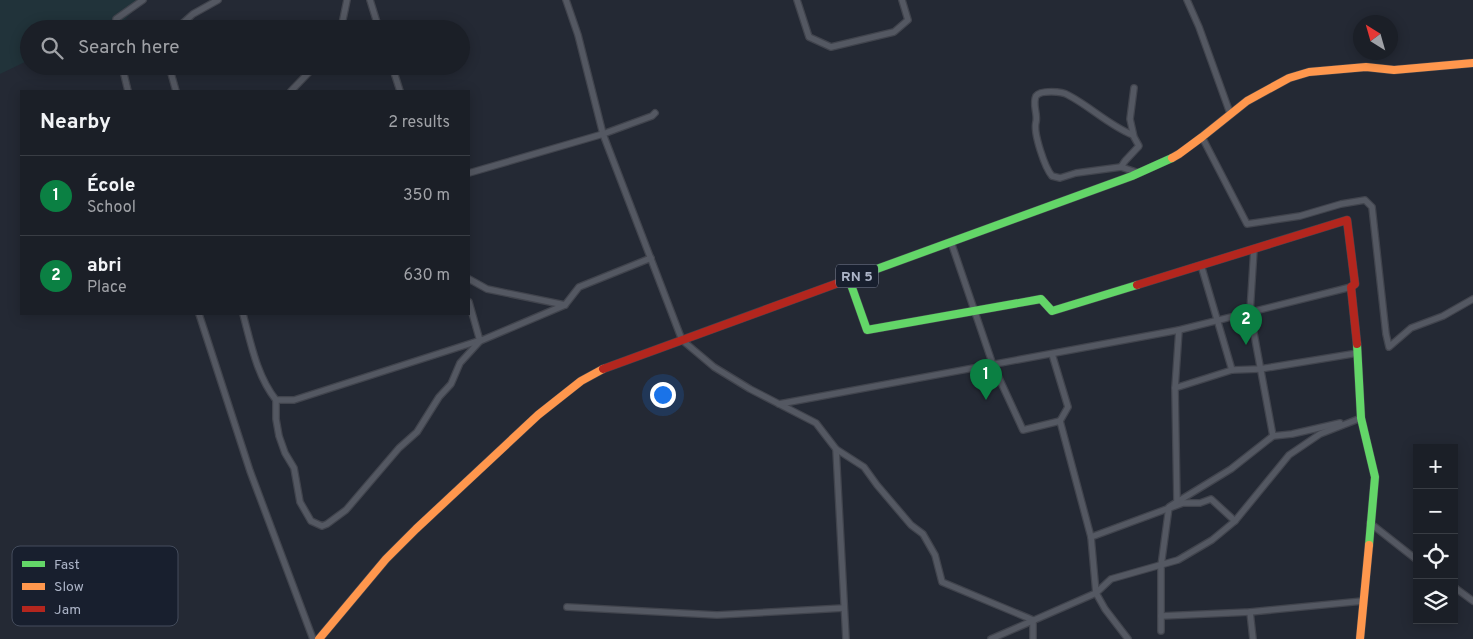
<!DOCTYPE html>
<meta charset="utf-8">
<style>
body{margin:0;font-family:Overpass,sans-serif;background:#24272f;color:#f1f3f6}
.controls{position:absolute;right:15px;bottom:15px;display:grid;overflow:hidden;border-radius:0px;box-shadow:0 2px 12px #0003}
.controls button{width:45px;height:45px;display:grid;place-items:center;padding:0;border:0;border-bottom:1px solid #393d44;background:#1b1f27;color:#f1f3f6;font:25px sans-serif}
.compass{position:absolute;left:1353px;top:15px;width:45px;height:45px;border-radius:50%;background:#1b1f27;box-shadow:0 2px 12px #0003;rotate:323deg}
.you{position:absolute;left:662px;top:394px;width:18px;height:18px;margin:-12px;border:4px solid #fff;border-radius:50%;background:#1a73e8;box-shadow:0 0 0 8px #1a73e833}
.badge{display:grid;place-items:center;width:32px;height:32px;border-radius:50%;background:#0b8043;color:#fff;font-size:16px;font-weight:700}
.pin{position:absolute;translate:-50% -41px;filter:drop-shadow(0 1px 2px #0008)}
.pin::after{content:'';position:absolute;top:26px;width:18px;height:15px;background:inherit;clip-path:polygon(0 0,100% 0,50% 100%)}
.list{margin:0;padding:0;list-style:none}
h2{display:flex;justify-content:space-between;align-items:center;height:65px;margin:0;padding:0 20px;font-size:21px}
h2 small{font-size:16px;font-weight:400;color:#a0a2a7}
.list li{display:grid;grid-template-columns:32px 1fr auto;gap:15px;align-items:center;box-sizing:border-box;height:80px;padding:0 20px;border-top:1px solid #393d44}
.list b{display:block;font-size:19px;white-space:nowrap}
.list p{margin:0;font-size:16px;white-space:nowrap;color:#a0a2a7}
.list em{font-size:16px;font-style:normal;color:#a0a2a7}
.icon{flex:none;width:28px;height:28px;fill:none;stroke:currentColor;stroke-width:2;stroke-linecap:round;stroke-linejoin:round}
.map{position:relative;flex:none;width:1473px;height:639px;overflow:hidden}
.search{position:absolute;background:#1b1f27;box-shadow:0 2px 12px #0003;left:20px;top:20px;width:450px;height:55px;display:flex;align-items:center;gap:12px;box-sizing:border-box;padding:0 18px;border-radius:28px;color:#a0a2a7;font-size:19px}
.panel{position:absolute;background:#1b1f27;box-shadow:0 2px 12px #0003;left:20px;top:90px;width:450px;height:225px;border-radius:0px}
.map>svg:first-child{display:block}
.green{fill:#21333a}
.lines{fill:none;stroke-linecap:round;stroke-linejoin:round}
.street-casing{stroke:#41444d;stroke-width:8}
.fast-casing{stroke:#41444d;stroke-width:9}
.slow-casing{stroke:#41444d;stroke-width:9}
.jam-casing{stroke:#41444d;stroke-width:9}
.street{stroke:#545862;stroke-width:5.5}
.fast{stroke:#63d668;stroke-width:8}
.slow{stroke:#ff974d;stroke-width:8}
.jam{stroke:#b3261e;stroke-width:8}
.labels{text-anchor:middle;stroke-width:5;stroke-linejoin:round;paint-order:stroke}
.shield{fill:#181f2e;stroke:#808799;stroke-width:1}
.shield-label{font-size:14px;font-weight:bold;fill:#acb4c7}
.key{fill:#181f2e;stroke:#444c5c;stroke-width:1}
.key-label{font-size:14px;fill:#acb4c7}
</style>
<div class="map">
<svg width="1473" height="639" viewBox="0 0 1473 639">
<rect width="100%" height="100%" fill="#242934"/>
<polygon class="green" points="0,0 143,0 123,22 106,29 29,29 29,60 0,74"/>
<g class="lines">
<defs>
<g id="street">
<polyline points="370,0 379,29"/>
<polyline points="566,0 578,35 603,134 682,340 714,367 750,389 816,423 836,449 846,639"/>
<polyline points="797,0 809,37 831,47 894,32 908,20 902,0"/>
<polyline points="1187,0 1199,27 1230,113"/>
<polyline points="117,29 116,19 143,0"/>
<polyline points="176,29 193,14 218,0"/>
<polyline points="341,29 347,0"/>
<polyline points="122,66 128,91"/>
<polyline points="169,66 176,91"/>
<polyline points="392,66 400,91"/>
<polyline points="1134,88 1130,119 1134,137 1139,146 1125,161 1121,167 1139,173"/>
<polyline points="291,91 315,66"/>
<polyline points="1202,137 1247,224 1300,216 1341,204 1365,200 1372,207 1386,334 1389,347 1411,328 1443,316 1473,299"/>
<path d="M 1121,167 L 1076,173 L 1060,178 L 1052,176 C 1045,168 1033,133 1036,122 C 1038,114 1032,104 1036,96 C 1040,90 1062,91 1068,95 C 1091,107 1110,126 1133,135"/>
<polyline points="469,173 603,134 652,116 655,113"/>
<polyline points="951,242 993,365 1023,430 1060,421"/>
<polyline points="1254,249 1250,312 1273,436"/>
<polyline points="1201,265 1232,370"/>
<polyline points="469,279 487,289 565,305"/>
<polyline points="469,302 480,341 565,305 579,287 651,258"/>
<polyline points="199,314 250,471 313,639"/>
<path d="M 243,314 C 251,344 257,376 276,400 L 294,400 L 478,341"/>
<polyline points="1052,354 1068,407 1060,421 1091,537 1096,593 1105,609 1128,639"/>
<polyline points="1175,388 1232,370 1260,369 1358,353"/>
<polyline points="276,400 276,419 279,436 285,453 294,468 300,502 311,521 322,526 327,524 346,510 399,448 417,432 439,397 451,384 460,363 480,341"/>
<polyline points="779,404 1179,330 1351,287"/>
<polyline points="836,449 864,467 877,485 911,525 923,534 935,555 942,582 1033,620 1033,639"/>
<polyline points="1177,502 1231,469 1273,436 1292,434 1340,423"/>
<polyline points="1370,523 1417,560"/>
<polyline points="1091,537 1183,503 1200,503 1211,499 1235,521"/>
<polyline points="1454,587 1473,601"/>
<polyline points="567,607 717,615 844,608"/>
<polyline points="1250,612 1253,639"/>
<polyline points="1161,616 1250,612 1363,601"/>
<polyline points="1161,631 1161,566 1169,507 1177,502 1175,388 1179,330"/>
<polyline points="991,639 1096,593 1111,579 1178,560 1212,540 1235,521 1289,455 1320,434 1361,418"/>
</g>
<g id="fast">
<polyline points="849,279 867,330 1041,299 1052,311 1137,285"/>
<polyline points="841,282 1132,176 1172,158"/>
<polyline points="1357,344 1361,418 1375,477 1369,545"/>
</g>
<g id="slow">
<polyline points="1172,158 1179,154 1202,137 1247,101 1289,78 1309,72 1366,67 1394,70 1473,63"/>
<polyline points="319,639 386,559 416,529 538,415 581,381 603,369"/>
<polyline points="1360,639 1369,545"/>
</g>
<g id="jam">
<polyline points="1137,285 1347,220 1355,284 1351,287 1357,344"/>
<polyline points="603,369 841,282"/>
</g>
</defs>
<use href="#street" class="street-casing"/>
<use href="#fast" class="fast-casing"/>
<use href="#slow" class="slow-casing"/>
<use href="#jam" class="jam-casing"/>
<use href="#street" class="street"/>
<use href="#fast" class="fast"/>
<use href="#slow" class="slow"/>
<use href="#jam" class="jam"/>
</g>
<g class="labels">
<rect class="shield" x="836" y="264.5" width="42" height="23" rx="4"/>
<g class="shield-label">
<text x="857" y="281">RN 5</text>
</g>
</g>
<rect x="12" y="546" width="166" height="80" rx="8" class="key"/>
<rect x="22" y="561" width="23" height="6" fill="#63d668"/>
<rect x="22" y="583" width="23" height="7" fill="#ff974d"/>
<rect x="22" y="606" width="23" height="6" fill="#b3261e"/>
<g class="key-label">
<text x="54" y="569">Fast</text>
<text x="54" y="591">Slow</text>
<text x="54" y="614">Jam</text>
</g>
</svg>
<div class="controls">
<button>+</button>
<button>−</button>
<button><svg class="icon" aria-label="locate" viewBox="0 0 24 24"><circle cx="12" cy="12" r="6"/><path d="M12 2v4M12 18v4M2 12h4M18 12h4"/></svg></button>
<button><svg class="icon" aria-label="layers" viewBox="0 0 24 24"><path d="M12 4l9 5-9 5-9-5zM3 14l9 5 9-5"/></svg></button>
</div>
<svg class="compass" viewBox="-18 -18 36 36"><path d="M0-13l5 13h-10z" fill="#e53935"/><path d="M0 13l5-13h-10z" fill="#a0a2a7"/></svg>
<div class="you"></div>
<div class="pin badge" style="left:986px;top:400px">1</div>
<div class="pin badge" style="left:1246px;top:345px">2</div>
<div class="search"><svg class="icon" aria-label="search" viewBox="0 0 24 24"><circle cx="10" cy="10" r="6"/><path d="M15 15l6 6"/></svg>Search here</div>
<section class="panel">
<h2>Nearby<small>2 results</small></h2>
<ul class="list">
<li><span class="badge">1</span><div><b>École</b><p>School</p></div><em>350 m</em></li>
<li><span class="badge">2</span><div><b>abri</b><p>Place</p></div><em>630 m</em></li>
</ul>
</section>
</div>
